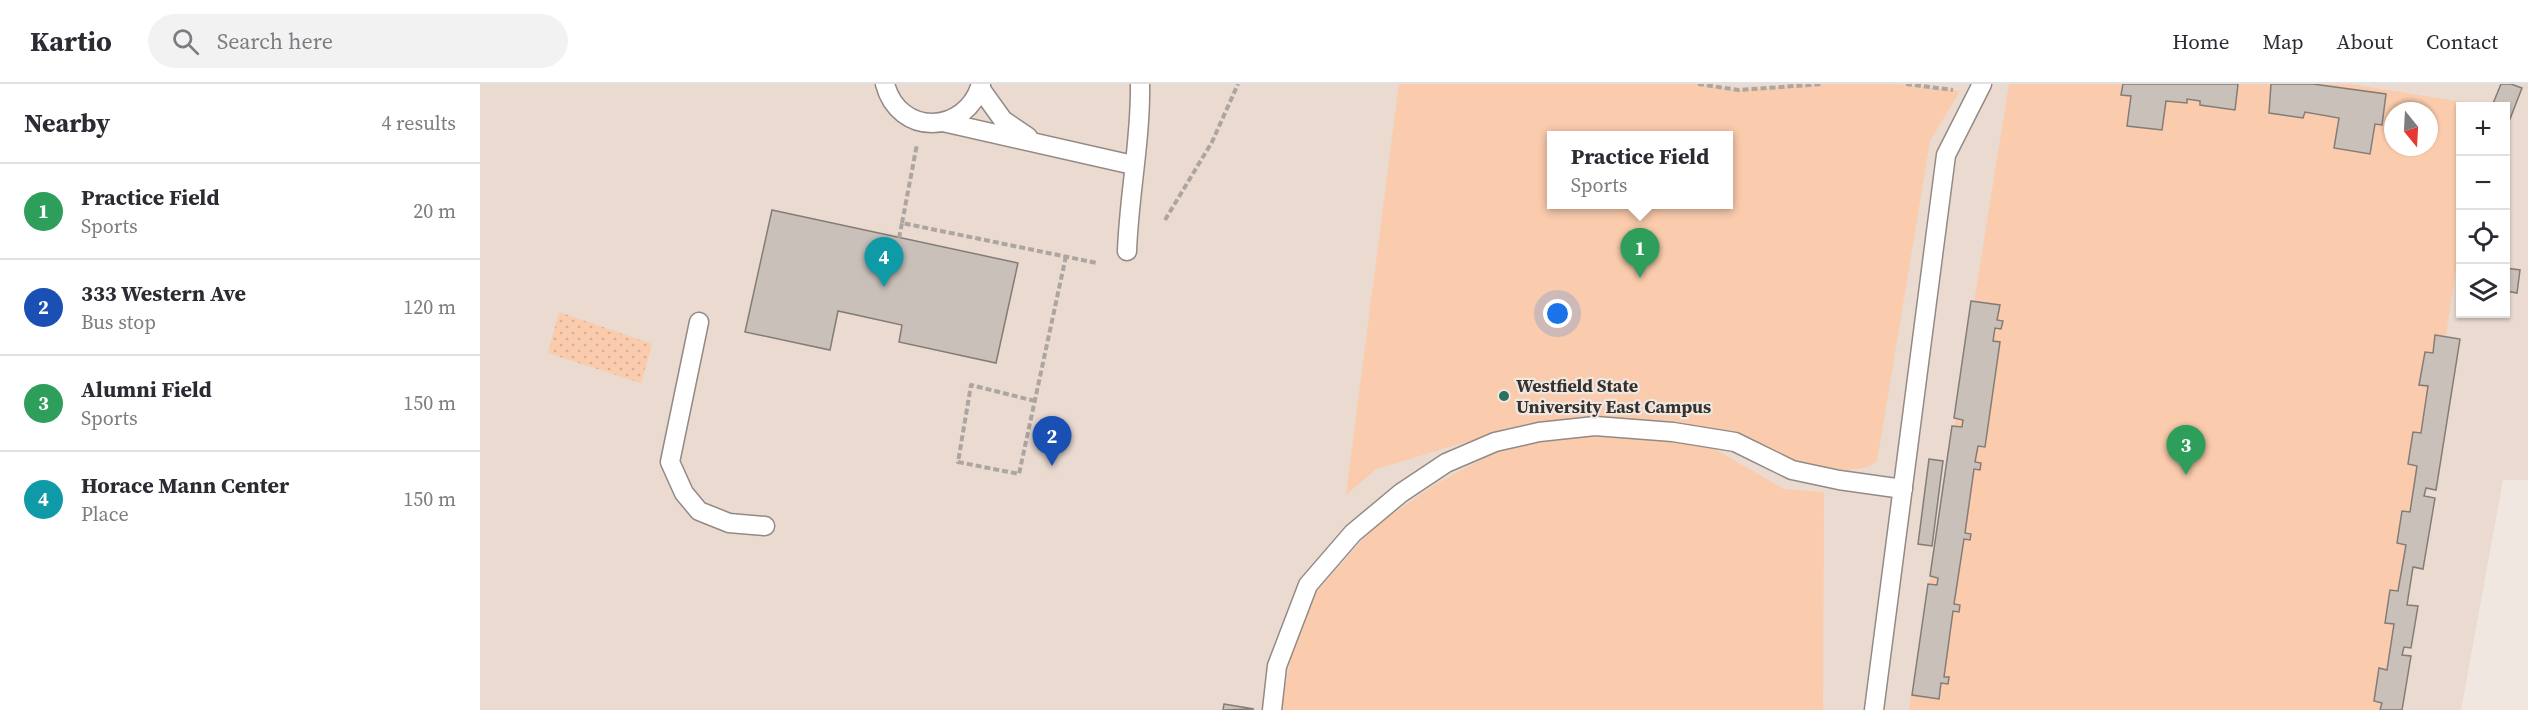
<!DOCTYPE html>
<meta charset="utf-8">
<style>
body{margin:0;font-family:"Source Serif 4",serif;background:#f2f2f3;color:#2b2b33}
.controls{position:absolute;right:18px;top:18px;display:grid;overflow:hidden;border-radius:0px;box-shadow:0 2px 4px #0004}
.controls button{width:54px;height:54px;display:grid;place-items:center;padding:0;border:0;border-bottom:2px solid #e1e1e2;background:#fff;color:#2b2b33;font:30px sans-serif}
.compass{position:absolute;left:1904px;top:18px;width:54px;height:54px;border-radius:50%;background:#fff;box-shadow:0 2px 4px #0004;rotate:162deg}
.you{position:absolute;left:1078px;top:230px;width:21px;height:21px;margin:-15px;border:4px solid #fff;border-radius:50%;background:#1a73e8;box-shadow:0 0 0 9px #1a73e833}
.badge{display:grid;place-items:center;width:39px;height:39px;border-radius:50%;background:#2b7063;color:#fff;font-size:20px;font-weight:700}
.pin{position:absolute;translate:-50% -50px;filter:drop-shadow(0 2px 3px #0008)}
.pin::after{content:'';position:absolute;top:32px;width:21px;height:18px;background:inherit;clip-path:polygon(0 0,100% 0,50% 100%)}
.popup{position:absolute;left:1067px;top:47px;width:186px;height:78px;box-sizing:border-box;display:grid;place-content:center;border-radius:0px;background:#fff;filter:drop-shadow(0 2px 4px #0005);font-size:20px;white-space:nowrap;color:#7c7c81}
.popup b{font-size:22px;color:#2b2b33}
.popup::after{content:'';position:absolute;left:50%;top:100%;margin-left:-12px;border:12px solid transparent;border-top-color:#fff}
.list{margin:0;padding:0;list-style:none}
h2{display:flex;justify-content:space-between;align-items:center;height:78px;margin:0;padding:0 24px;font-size:26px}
h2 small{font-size:20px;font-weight:400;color:#7c7c81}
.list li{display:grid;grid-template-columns:39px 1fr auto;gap:18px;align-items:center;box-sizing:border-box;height:96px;padding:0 24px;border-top:2px solid #e1e1e2}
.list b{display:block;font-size:22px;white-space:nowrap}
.list p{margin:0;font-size:20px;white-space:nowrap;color:#7c7c81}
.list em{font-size:20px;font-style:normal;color:#7c7c81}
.icon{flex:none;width:33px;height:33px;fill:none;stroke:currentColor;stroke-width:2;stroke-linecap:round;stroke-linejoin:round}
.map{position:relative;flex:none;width:2048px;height:626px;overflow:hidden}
header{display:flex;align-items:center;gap:36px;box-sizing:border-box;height:84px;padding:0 30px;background:#fff;border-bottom:2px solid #e1e1e2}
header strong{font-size:28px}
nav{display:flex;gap:33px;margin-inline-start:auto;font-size:21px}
.search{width:420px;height:54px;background:#f2f2f3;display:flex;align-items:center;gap:15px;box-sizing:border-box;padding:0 21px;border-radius:33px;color:#7c7c81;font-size:22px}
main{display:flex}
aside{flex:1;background:#fff}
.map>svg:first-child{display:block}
.built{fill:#eadacf;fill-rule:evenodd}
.park{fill:#facbac;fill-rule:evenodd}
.garden{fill:url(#garden-dots)}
.building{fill:#c9c0ba;stroke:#847c76;stroke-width:1.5}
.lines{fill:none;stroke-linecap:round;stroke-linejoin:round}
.service-casing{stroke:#938a85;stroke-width:21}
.path{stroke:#aca5a0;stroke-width:4;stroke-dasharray:6 3;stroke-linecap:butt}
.service{stroke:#fff;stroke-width:18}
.poi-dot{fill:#2b7063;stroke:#f0e7e1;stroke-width:2}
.labels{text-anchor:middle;stroke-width:4.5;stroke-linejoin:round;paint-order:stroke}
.poi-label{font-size:18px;font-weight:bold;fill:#35312f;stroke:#f0e7e1;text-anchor:start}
</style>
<header>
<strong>Kartio</strong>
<div class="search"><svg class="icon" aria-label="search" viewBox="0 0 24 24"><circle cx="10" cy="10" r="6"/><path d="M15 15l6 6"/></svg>Search here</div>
<nav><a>Home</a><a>Map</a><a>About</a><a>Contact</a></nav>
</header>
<main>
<aside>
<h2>Nearby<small>4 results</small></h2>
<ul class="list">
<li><span class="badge" style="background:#2e9e5b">1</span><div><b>Practice Field</b><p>Sports</p></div><em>20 m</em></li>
<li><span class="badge" style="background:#1a4fb4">2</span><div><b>333 Western Ave</b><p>Bus stop</p></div><em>120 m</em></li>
<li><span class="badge" style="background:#2e9e5b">3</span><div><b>Alumni Field</b><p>Sports</p></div><em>150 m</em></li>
<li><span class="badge" style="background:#0f9aa8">4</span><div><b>Horace Mann Center</b><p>Place</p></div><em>150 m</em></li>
</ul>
</aside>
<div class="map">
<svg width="2048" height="626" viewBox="0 0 2048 626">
<defs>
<pattern id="garden-dots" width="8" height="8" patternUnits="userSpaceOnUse" patternTransform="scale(1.5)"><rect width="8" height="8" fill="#facbac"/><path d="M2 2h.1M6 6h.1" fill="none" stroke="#d7af94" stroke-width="1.8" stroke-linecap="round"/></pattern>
</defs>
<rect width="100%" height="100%" fill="#f0e7e1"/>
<path class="built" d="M 0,0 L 2048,0 L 2048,396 L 2023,396 L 1981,626 L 0,626 ZM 1980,22 L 2026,22 L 2026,230 L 1980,230 ZM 1913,27 L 1949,27 L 1949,63 L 1913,63 ZM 1072,52 L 1248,52 L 1248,121 L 1072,121 Z"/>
<g class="park">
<path d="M 919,0 L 1218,0 L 1259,6 L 1343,0 L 1415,0 L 1480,7 L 1450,57 L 1397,377 L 1388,383 L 1368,386 L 1327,383 L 1170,337 L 1105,332 L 1033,344 L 896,385 L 866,411 ZM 1072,52 L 1248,52 L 1248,121 L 1072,121 Z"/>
<path d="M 1529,0 L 1870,0 L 2001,21 L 2000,22 L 1980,22 L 1980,156 L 1911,626 L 1429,626 ZM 1913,27 L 1949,27 L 1949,63 L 1913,63 Z"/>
<polygon points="1111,352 1222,358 1304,405 1344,408 1343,626 801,626 814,558 836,508 894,443 956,400 1025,363"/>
</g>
<polygon class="garden" points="79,228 172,260 161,299 68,269"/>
<g class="building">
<polygon points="1643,0 1758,0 1755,26 1720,21 1720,17 1707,15 1707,19 1686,17 1682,46 1647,42 1651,12 1641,11"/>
<polygon points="1791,0 1833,0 1906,10 1902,41 1895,40 1890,70 1854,64 1859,34 1825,28 1823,34 1789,29"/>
<polygon points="2021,0 2031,0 2042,4 2030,35 2026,33 2026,22 2012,22"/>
<polygon points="292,126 538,179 516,279 419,258 422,241 358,227 350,266 265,248"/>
<polygon points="2026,184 2040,186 2037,209 2026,207"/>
<polygon points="1491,217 1520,221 1517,236 1523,237 1521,245 1515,244 1513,257 1520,258 1505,363 1498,362 1495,378 1501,379 1500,386 1494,385 1485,449 1491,450 1490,456 1484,455 1474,520 1480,521 1479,528 1473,527 1464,593 1469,593 1468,600 1461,599 1459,615 1432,611 1448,500 1457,501 1458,494 1450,492 1472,342 1482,343 1483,336 1474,334"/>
<polygon points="1955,251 1980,255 1956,406 1946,404 1944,412 1955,414 1943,485 1933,483 1927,521 1938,522 1931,564 1924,563 1922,571 1931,572 1922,626 1900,626 1902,619 1894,617 1899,584 1907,586 1914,540 1905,539 1910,506 1918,507 1926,461 1917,459 1922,427 1930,428 1937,382 1928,380 1933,348 1941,349 1948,302 1939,301 1945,268 1953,269"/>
<polygon points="1449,375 1463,377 1452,462 1438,460"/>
<polygon points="744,620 774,625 743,626"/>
</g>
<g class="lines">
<defs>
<g id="service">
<path d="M 405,0 C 419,53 486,51 501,0"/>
<polyline points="500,4 523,36 548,53"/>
<polyline points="463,38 653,81"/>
<path d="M 647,167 C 649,111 661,55 660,0"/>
<polyline points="219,238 190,378 204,409 219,427 249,439 285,442"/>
<polyline points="792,626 797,582 828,501 873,449 921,409 966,379 1015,358 1059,348 1115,342 1193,348 1255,358 1312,386 1359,396 1423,405"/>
<polyline points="1394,626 1466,71 1502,0"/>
</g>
</defs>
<use href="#service" class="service-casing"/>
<g class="path">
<polyline points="1218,0 1259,6 1343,0"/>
<polyline points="1426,0 1473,6"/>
<polyline points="685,136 732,58 758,0"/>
<polyline points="422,139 437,60"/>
<polyline points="419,154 422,139 617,179"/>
<polyline points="555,317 491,301 478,378 539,390 586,172"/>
</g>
<use href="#service" class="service"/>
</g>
<circle class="poi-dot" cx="1024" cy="312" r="6"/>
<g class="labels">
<g class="poi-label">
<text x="1036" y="308">Westfield State<tspan x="1036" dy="21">University East Campus</tspan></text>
</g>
</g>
</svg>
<div class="controls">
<button>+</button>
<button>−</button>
<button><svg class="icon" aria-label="locate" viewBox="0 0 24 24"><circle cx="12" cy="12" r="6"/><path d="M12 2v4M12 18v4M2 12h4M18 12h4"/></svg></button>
<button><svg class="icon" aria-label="layers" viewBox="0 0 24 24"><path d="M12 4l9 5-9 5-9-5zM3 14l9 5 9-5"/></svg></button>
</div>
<svg class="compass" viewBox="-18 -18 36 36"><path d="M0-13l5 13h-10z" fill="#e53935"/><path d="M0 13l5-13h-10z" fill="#7c7c81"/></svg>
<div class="you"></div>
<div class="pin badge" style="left:1160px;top:194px;background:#2e9e5b">1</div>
<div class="popup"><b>Practice Field</b>Sports</div>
<div class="pin badge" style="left:572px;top:382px;background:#1a4fb4">2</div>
<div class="pin badge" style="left:1706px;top:391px;background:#2e9e5b">3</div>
<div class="pin badge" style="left:404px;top:203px;background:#0f9aa8">4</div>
</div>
</main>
